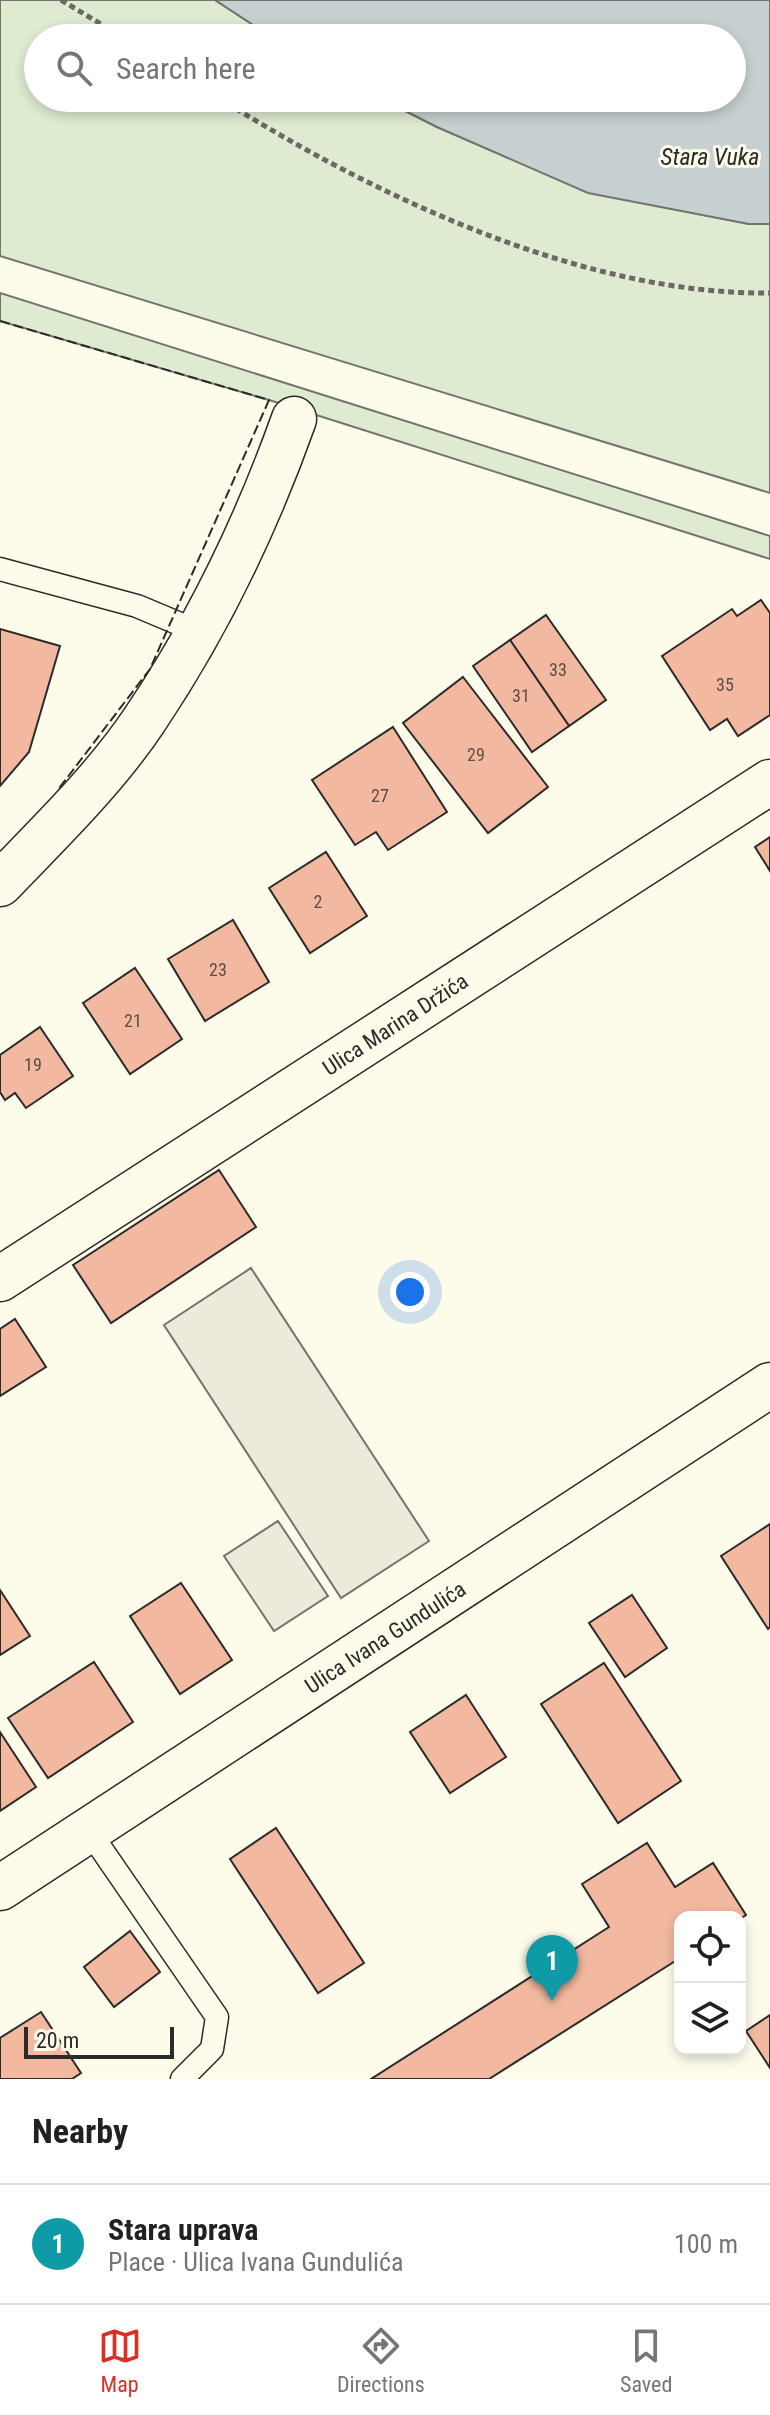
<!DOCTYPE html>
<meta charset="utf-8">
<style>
body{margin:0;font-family:"Roboto Condensed",sans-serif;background:#f6f6f6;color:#202124}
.controls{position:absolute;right:24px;bottom:24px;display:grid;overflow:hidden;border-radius:16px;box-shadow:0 4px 12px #0003}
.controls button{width:72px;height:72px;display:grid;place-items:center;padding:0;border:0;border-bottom:2px solid #e0e0e0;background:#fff;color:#202124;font:40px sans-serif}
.scale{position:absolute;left:24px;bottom:20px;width:150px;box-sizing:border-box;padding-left:8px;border:4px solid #2b2b2b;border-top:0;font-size:22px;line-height:28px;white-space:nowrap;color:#2b2b2b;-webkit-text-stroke:6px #fdfbea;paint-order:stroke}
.you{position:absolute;left:410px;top:1292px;width:28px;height:28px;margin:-20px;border:6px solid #fff;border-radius:50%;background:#1a73e8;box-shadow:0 0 0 12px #1a73e833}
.badge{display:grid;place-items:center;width:52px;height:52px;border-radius:50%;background:#d93025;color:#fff;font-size:26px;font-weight:700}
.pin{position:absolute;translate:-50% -66px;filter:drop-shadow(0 2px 4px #0008)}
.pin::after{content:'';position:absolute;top:42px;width:28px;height:24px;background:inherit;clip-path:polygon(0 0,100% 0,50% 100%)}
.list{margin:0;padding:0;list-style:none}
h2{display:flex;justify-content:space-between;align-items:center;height:104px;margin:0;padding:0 32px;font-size:34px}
h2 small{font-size:26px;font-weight:400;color:#757577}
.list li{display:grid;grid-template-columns:52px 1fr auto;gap:24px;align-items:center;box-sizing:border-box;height:120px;padding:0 32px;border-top:2px solid #e0e0e0}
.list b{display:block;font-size:30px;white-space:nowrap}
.list p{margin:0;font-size:26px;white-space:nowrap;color:#757577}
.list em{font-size:26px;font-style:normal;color:#757577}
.icon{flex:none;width:44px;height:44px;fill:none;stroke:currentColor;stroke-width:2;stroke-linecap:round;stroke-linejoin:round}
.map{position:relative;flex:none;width:770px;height:2079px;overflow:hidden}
.search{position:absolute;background:#fff;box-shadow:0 4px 12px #0003;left:24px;right:24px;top:24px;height:88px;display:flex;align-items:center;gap:20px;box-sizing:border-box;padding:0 28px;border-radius:44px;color:#757577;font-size:30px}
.sheet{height:224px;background:#fff}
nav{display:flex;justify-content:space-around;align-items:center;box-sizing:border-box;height:112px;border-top:2px solid #e0e0e0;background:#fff;font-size:22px;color:#757577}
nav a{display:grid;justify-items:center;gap:4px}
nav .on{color:#d93025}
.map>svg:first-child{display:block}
.green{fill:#deebd1;stroke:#74746e;stroke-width:2}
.parking{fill:#eceadb;stroke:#74746e;stroke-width:2}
.water{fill:#c7d0d0;stroke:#74746e;stroke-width:2}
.building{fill:#f2b8a0;stroke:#2b2b2b;stroke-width:2}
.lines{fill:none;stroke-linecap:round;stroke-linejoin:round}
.service-casing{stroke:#2b2b2b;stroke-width:25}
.minor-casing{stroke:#2b2b2b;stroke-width:47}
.primary-casing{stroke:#2b2b2b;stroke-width:47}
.path{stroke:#6a6964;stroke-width:5;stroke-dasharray:6 4;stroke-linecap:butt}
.service{stroke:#fdfbea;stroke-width:22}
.minor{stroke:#fdfbea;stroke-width:44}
.primary{stroke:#fdfbea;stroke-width:44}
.fence{stroke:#2b2b2b;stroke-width:2;stroke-dasharray:10 4;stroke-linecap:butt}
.labels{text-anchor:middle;stroke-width:6;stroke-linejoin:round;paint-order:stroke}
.number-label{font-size:18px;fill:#5d4e48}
.street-label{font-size:22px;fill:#2b2b2b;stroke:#fdfbea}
.water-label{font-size:24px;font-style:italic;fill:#2b2b2b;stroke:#fdfbea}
</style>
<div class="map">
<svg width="770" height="2079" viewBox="0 0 770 2079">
<rect width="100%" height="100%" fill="#fdfbea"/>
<g class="green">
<polygon points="0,0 215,0 273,38 38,38 38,98 380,98 437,127 588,192 749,224 770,224 770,493 0,256"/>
<polygon points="0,293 770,536 770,559 269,400 0,321"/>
</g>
<g class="parking">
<polygon points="251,1268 429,1541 341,1598 164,1325"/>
<polygon points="278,1521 328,1596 274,1631 224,1556"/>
</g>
<polygon class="water" points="215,0 770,0 770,224 749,224 588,193 437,127 380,98 732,98 732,38 273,38"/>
<g class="building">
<polygon points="761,600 770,613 770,715 738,736 727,719 710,730 662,656 732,609 737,616"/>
<polygon points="546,615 606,700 569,726 510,640"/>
<polygon points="0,629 60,646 29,752 0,786"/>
<polygon points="510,640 569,726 532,752 473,666"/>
<polygon points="463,677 548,787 488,833 403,723"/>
<polygon points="393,727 447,812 388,850 376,832 355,845 312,780"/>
<polygon points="770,837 770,871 755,847"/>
<polygon points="326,852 367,916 310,953 269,888"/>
<polygon points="233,920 269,982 205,1021 168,959"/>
<polygon points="135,968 182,1039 130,1074 83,1003"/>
<polygon points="40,1027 73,1076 26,1108 15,1093 5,1100 0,1092 0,1055"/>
<polygon points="219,1170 256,1227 111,1323 73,1265"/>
<polygon points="15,1319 46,1367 0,1396 0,1329"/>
<polygon points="770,1524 770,1627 768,1629 721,1556"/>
<polygon points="181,1583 232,1660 180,1694 130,1616"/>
<polygon points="0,1590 30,1636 0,1655"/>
<polygon points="632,1595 667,1648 625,1677 589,1623"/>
<polygon points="94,1662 133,1722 48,1778 8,1718"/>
<polygon points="604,1663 681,1781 618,1823 541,1704"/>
<polygon points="466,1695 506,1757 450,1793 410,1732"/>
<polygon points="0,1732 36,1787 0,1811"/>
<polygon points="276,1828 364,1963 318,1993 230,1859"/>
<polygon points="647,1843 675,1887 713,1863 746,1915 740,1919 680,1917 680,1958 489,2079 371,2079 609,1927 582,1884"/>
<polygon points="130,1931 160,1972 114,2007 84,1967"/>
<polygon points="41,2012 81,2073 72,2079 0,2079 0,2038"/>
<polygon points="770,2015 770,2068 746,2031"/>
</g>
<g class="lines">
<defs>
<g id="service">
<polyline points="0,569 137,606 199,632"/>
<polyline points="89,1831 217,2017 212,2049 182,2079"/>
</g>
<g id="minor">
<path d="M 0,884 C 49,833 106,778 145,719 C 207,627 257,523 294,419"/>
<polyline points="0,1279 770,782"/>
</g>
<polyline id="primary" points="0,1888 770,1385"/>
</defs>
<use href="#service" class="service-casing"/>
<use href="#minor" class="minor-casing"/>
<use href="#primary" class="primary-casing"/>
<g class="path">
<polyline points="61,0 124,38"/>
<path d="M 219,98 C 374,196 583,295 770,293"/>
</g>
<use href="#service" class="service"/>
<use href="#minor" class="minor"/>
<use href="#primary" class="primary"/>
<polyline class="fence" points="0,321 269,400 150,669 57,791"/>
</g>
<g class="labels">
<g class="number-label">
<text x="558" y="676">33</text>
<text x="725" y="691">35</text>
<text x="521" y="702">31</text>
<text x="476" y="761">29</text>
<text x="380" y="802">27</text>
<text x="318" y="908">2</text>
<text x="218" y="976">23</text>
<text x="133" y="1027">21</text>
<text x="33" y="1071">19</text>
</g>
<g class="street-label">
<text transform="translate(395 1024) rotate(-33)" y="8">Ulica Marina Držića</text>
<text transform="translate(385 1637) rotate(-33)" y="8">Ulica Ivana Gundulića</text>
</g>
<g class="water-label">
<text x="710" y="165">Stara Vuka</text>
</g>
</g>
</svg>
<div class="controls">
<button><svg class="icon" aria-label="locate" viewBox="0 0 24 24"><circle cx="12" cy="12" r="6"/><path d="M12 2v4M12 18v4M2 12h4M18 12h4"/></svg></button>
<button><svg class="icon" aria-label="layers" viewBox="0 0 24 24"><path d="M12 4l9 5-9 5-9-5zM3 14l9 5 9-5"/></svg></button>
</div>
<div class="scale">20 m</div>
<div class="you"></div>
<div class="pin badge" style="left:552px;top:2001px;background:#0f9aa8">1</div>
<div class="search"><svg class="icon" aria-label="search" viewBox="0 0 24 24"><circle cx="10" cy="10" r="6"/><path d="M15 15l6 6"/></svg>Search here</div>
</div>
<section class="sheet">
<h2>Nearby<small></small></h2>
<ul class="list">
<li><span class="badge" style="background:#0f9aa8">1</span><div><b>Stara uprava</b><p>Place · Ulica Ivana Gundulića</p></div><em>100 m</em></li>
</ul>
</section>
<nav>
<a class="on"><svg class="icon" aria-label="map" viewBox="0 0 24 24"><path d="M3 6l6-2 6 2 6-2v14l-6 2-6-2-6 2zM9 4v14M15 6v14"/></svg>Map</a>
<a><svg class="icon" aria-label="directions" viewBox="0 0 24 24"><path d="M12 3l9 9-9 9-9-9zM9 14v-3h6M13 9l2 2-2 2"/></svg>Directions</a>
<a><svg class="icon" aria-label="saved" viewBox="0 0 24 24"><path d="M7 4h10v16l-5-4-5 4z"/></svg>Saved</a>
</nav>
